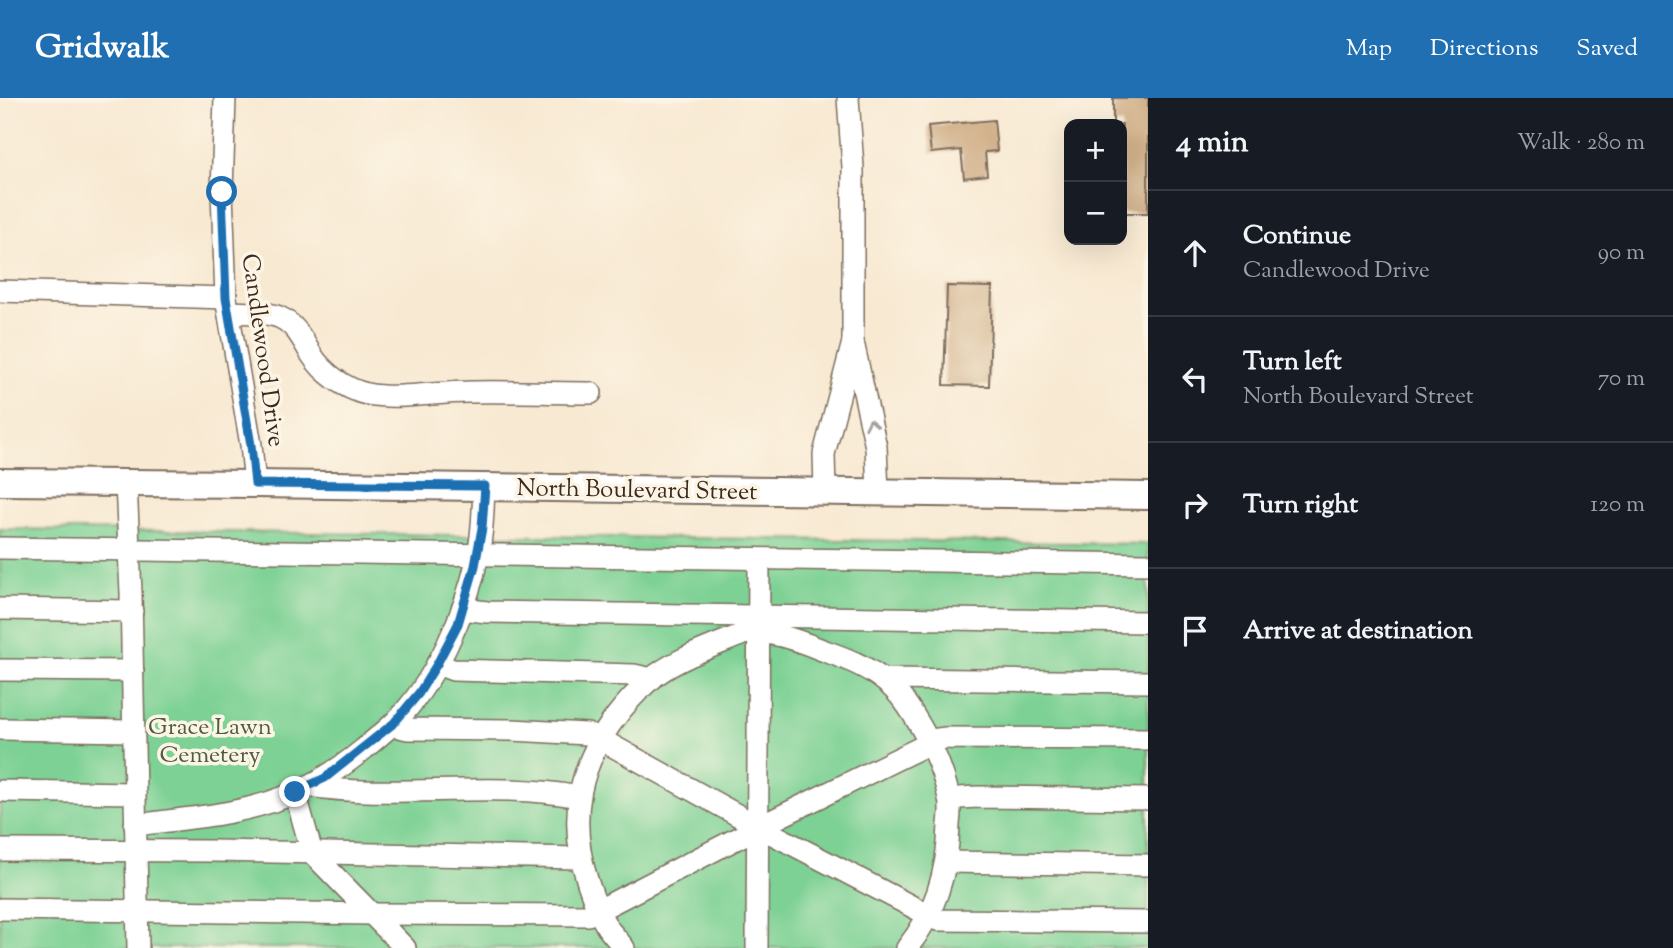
<!DOCTYPE html>
<meta charset="utf-8">
<style>
body{margin:0;font-family:"Sorts Mill Goudy",serif;background:#20242c;color:#f1f3f6}
.controls{position:absolute;right:21px;top:21px;display:grid;overflow:hidden;border-radius:14px;box-shadow:0 7px 28px #0002}
.controls button{width:63px;height:63px;display:grid;place-items:center;padding:0;border:0;border-bottom:2px solid #363941;background:#171b24;color:#f1f3f6;font:35px sans-serif}
.stop{position:absolute;width:21px;height:21px;margin:-16px;border:5px solid #1f6fb2;border-radius:50%;background:#fff}
.stop.end{background:#1f6fb2;border-color:#fff;box-shadow:0 2px 7px #0008}
.list{margin:0;padding:0;list-style:none}
h2{display:flex;justify-content:space-between;align-items:center;height:91px;margin:0;padding:0 28px;font-size:30px}
h2 small{font-size:23px;font-weight:400;color:#9ea1a6}
.list li{display:grid;grid-template-columns:46px 1fr auto;gap:21px;align-items:center;box-sizing:border-box;height:126px;padding:0 28px;border-top:2px solid #363941}
.list b{display:block;font-size:26px;white-space:nowrap}
.list p{margin:0;font-size:23px;white-space:nowrap;color:#9ea1a6}
.list em{font-size:23px;font-style:normal;color:#9ea1a6}
.icon{flex:none;width:38px;height:38px;fill:none;stroke:currentColor;stroke-width:2;stroke-linecap:round;stroke-linejoin:round}
.map{position:relative;flex:none;width:1148px;height:850px;overflow:hidden}
header{display:flex;align-items:center;gap:42px;box-sizing:border-box;height:98px;padding:0 35px;background:#1f6fb2;color:#fff}
header strong{font-size:33px}
nav{display:flex;gap:38px;margin-inline-start:auto;font-size:24px}
main{display:flex}
aside{flex:1;background:#171b24}
.map>svg:first-child{display:block}
.green{fill:#7dd194;stroke:#5c7e59;stroke-width:2}
.building{fill:#caa57b}
.lines{fill:none;stroke-linecap:round;stroke-linejoin:round}
.minor-casing{stroke:#7d6d5d;stroke-width:24}
.major-casing{stroke:#7d6d5d;stroke-width:30}
.minor{stroke:#fff;stroke-width:21}
.major{stroke:#fff;stroke-width:26}
.oneway{stroke:#a79f9a}
.route{stroke:#1f6fb2;stroke-width:9}
.labels{text-anchor:middle;stroke-width:7;stroke-linejoin:round;paint-order:stroke}
.street-label{font-size:24px;fill:#3b2a1e;stroke:#fcf5e5}
.park-label{font-size:24px;fill:#4f5c41;stroke:#fcf5e5}
</style>
<header>
<strong>Gridwalk</strong>
<nav><a>Map</a><a>Directions</a><a>Saved</a></nav>
</header>
<main>
<div class="map">
<svg width="1148" height="850" viewBox="0 0 1148 850">
<rect width="100%" height="100%" fill="#fcf5e5"/>
<filter id="ink" filterUnits="userSpaceOnUse"><feTurbulence type="fractalNoise" baseFrequency=".0143" numOctaves="2"/><feDisplacementMap in="SourceGraphic" scale="14" xChannelSelector="R" yChannelSelector="G"/><feConvolveMatrix kernelMatrix="1 2 1 2 8 2 1 2 1" color-interpolation-filters="sRGB"/></filter>
<filter id="wash" filterUnits="userSpaceOnUse"><feTurbulence type="fractalNoise" baseFrequency=".00686" numOctaves="4" result="noise"/><feDisplacementMap in="SourceGraphic" scale="28" xChannelSelector="R" yChannelSelector="G"/><feGaussianBlur stdDeviation="1.57" result="paint"/><feColorMatrix in="noise" values="0 0 0 0 0 0 0 0 0 0 0 0 0 0 0 0 0 1.4 0 .05"/><feComposite in="paint" operator="in"/></filter>
<g filter="url(#wash)">
<rect width="100%" height="100%" fill="#f8e9d2"/>
<polygon class="green" points="0,431 1148,446 1148,850 0,850"/>
<g id="blocks">
<g class="building">
<polygon points="1113,0 1148,0 1148,115 1122,115 1122,26 1113,26"/>
<polygon points="994,22 997,53 985,54 987,77 964,80 961,52 931,55 928,28"/>
<polygon points="947,188 992,189 989,288 944,287"/>
</g>
</g>
</g>
<g filter="url(#ink)">
<use href="#blocks" fill-opacity="0" stroke="#7d6d5d" stroke-width="2"/>
<g class="lines">
<defs>
<g id="minor">
<polyline points="225,0 222,94 226,200 251,347 255,386"/>
<polyline points="848,0 853,69 853,244"/>
<polyline points="0,193 226,200"/>
<path d="M 229,214 C 245,215 267,213 281,220 C 297,228 303,243 311,256 C 323,275 345,291 367,296 C 398,302 436,294 468,294 C 509,293 550,295 591,295"/>
<polyline points="126,385 131,495 138,850"/>
<polyline points="825,393 824,356 853,244 876,349 878,394"/>
<polyline points="0,450 1148,466"/>
<polyline points="0,511 132,513"/>
<polyline points="462,511 487,514 1148,524"/>
<polyline points="437,566 453,572 634,577 652,581"/>
<polyline points="0,572 133,573"/>
<polyline points="883,581 1148,584"/>
<polyline points="392,627 408,631 512,632 587,636 600,641 759,729 938,822 1148,824"/>
<polyline points="0,631 134,633"/>
<path d="M 308,688 C 397,702 490,682 579,699"/>
<polyline points="0,693 135,695"/>
<polyline points="295,694 312,755 405,850"/>
<polyline points="950,703 959,700 978,699 1148,701"/>
<path d="M 135,727 C 187,720 243,717 292,696 C 318,685 342,669 364,651 C 373,643 383,635 392,627 C 435,586 466,515 478,457 C 483,435 483,411 484,388"/>
<polyline points="0,752 214,753 581,760"/>
<polyline points="946,764 1148,767"/>
<polyline points="0,811 375,816 588,817 599,812 759,729 938,641 946,640 1148,641"/>
<path d="M 624,850 C 619,843 612,836 607,829 C 599,816 593,800 588,785 C 567,720 578,664 622,611 C 632,599 643,587 656,577 C 681,559 714,548 743,536 C 771,531 799,543 825,553 C 845,560 866,568 882,581 C 900,594 911,612 922,631 C 934,652 944,676 949,700 C 951,708 950,718 949,727 C 948,773 936,814 907,850"/>
<polyline points="757,850 759,461"/>
</g>
<polyline id="major" points="0,384 255,386 1148,398"/>
</defs>
<use href="#minor" class="minor-casing"/>
<use href="#major" class="major-casing"/>
<use href="#minor" class="minor"/>
<use href="#major" class="major"/>
</g>
<defs><path id="oneway-chevron" d="M-2-3.5L2.5 0L-2 3.5" fill="none" stroke-width="1.6" stroke-linecap="round" stroke-linejoin="round" transform="scale(1.75)"/></defs>
<use class="oneway" href="#oneway-chevron" transform="translate(871 326) rotate(-102)"/>
</g>
<g class="lines" filter="url(#ink)">
<polyline class="route" points="222,94 226,200 251,347 255,386 485,388 482,430 475,468 458,526 437,566 419,595 394,625 325,680 295,694"/>
</g>
<g class="labels">
<g class="street-label">
<text transform="translate(264 252) rotate(82)" y="8">Candlewood Drive</text>
<text transform="translate(637 391) rotate(1)" y="8">North Boulevard Street</text>
</g>
<g class="park-label">
<text x="210" y="636">Grace Lawn<tspan x="210" dy="28">Cemetery</tspan></text>
</g>
</g>
</svg>
<div class="controls">
<button>+</button>
<button>−</button>
</div>
<div class="stop" style="left:222px;top:94px"></div>
<div class="stop end" style="left:295px;top:694px"></div>
</div>
<aside>
<h2>4 min<small>Walk · 280 m</small></h2>
<ul class="list">
<li><svg class="icon" aria-label="ahead" viewBox="0 0 24 24"><path d="M12 20V5M6 11l6-6 6 6"/></svg><div><b>Continue</b><p>Candlewood Drive</p></div><em>90 m</em></li>
<li><svg class="icon" aria-label="left" viewBox="0 0 24 24"><path d="M17 20v-9H6M10 6l-5 5 5 5"/></svg><div><b>Turn left</b><p>North Boulevard Street</p></div><em>70 m</em></li>
<li><svg class="icon" aria-label="right" viewBox="0 0 24 24"><path d="M7 20v-9h11M14 6l5 5-5 5"/></svg><div><b>Turn right</b></div><em>120 m</em></li>
<li><svg class="icon" aria-label="arrive" viewBox="0 0 24 24"><path d="M6 21V4h12l-3 4 3 4H6"/></svg><div><b>Arrive at destination</b></div></li>
</ul>
</aside>
</main>
